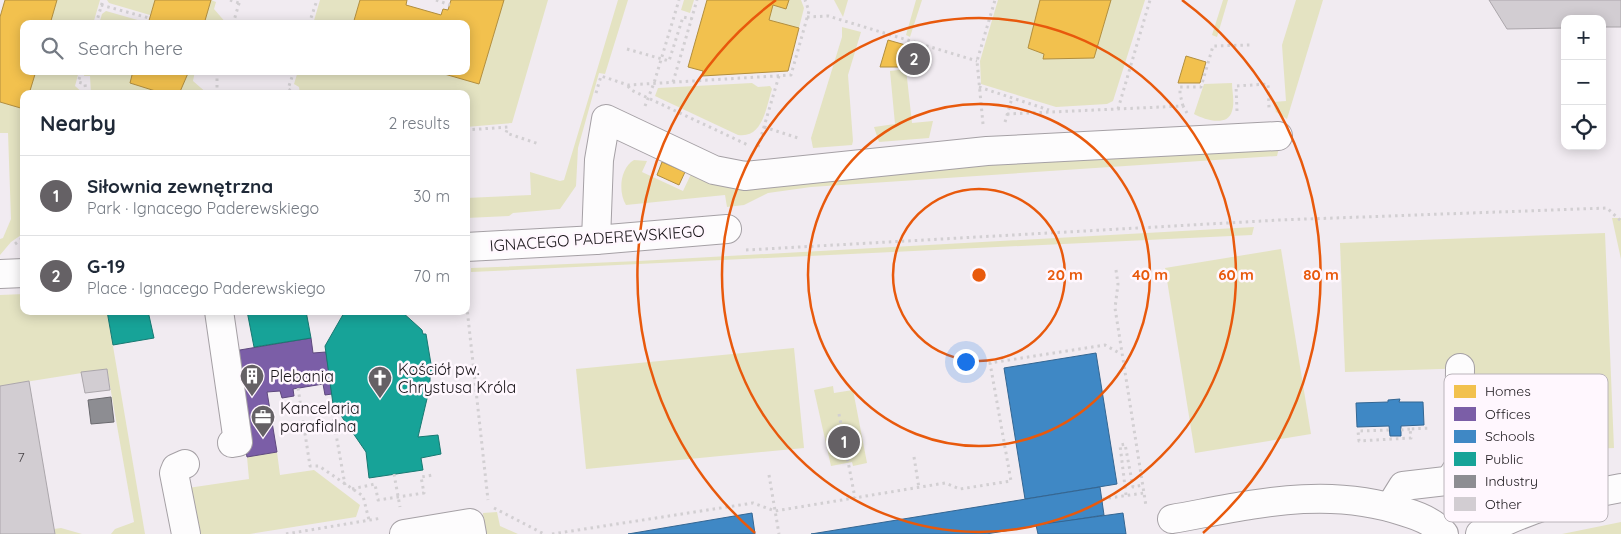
<!DOCTYPE html>
<meta charset="utf-8">
<style>
body{margin:0;font-family:Quicksand,sans-serif;background:#f6f6f7;color:#1f2937}
.controls{position:absolute;right:15px;top:15px;display:grid;overflow:hidden;border-radius:10px;box-shadow:0 2px 12px #0003}
.controls button{width:45px;height:45px;display:grid;place-items:center;padding:0;border:0;border-bottom:1px solid #e0e1e3;background:#fff;color:#1f2937;font:25px sans-serif}
.you{position:absolute;left:965px;top:361px;width:18px;height:18px;margin:-12px;border:4px solid #fff;border-radius:50%;background:#1a73e8;box-shadow:0 0 0 8px #1a73e833}
.badge{display:grid;place-items:center;width:32px;height:32px;border-radius:50%;background:#656165;color:#fff;font-size:16px;font-weight:700}
.pin{position:absolute;translate:-50% -50%;border:2px solid #fff;box-shadow:0 1px 5px #0006}
.list{margin:0;padding:0;list-style:none}
h2{display:flex;justify-content:space-between;align-items:center;height:65px;margin:0;padding:0 20px;font-size:21px}
h2 small{font-size:16px;font-weight:400;color:#747a83}
.list li{display:grid;grid-template-columns:32px 1fr auto;gap:15px;align-items:center;box-sizing:border-box;height:80px;padding:0 20px;border-top:1px solid #e0e1e3}
.list b{display:block;font-size:19px;white-space:nowrap}
.list p{margin:0;font-size:16px;white-space:nowrap;color:#747a83}
.list em{font-size:16px;font-style:normal;color:#747a83}
.icon{flex:none;width:28px;height:28px;fill:none;stroke:currentColor;stroke-width:2;stroke-linecap:round;stroke-linejoin:round}
.map{position:relative;flex:none;width:1621px;height:534px;overflow:hidden}
.search{position:absolute;background:#fff;box-shadow:0 2px 12px #0003;left:20px;top:20px;width:450px;height:55px;display:flex;align-items:center;gap:12px;box-sizing:border-box;padding:0 18px;border-radius:10px;color:#747a83;font-size:19px}
.panel{position:absolute;background:#fff;box-shadow:0 2px 12px #0003;left:20px;top:90px;width:450px;height:225px;border-radius:10px}
.map>svg:first-child{display:block}
.green{fill:#e4e3c2}
.homes{fill:#f2c14e;stroke:#b18e3e}
.offices{fill:#7b5ea7;stroke:#5e487d}
.schools{fill:#3f88c5;stroke:#346692}
.public{fill:#17a398;stroke:#187972}
.industry{fill:#8d8d92;stroke:#6a696e}
.building{fill:#d2cdd2;stroke:#aba6ab}
.lines{fill:none;stroke-linecap:round;stroke-linejoin:round}
.minor-casing{stroke:#a5a0a5;stroke-width:30}
.path{stroke:#d2cfd2;stroke-width:3;stroke-dasharray:2.5 4;stroke-linecap:butt}
.minor{stroke:#fdfcfd;stroke-width:28}
.ring{fill:none;stroke:#e8590c;stroke-width:2.5}
.labels{text-anchor:middle;stroke-width:5;stroke-linejoin:round;paint-order:stroke}
.number-label{font-size:14px;fill:#484448}
.street-label{font-size:16px;fill:#1a161a;stroke:#fff7fe}
.poi-label{font-size:16px;fill:#1a161a;stroke:#fff7fe;text-anchor:start}
.key{fill:#fff7fe;stroke:#bab4ba;stroke-width:1}
.key-label{font-size:14px;fill:#1a161a}
.centre{fill:#e8590c;stroke:#fff7fe;stroke-width:2.5}
.ring-label{font-size:15px;text-anchor:middle;font-weight:bold;fill:#e8590c;stroke:#fff7fe;stroke-width:5;stroke-linejoin:round;paint-order:stroke}
</style>
<div class="map">
<svg width="1621" height="534" viewBox="0 0 1621 534">
<rect width="100%" height="100%" fill="#f1ebf1"/>
<g class="green">
<polygon points="57,0 100,0 93,24 50,24"/>
<polygon points="107,0 155,0 150,15 109,3"/>
<polygon points="211,0 216,2 214,9 227,24 204,24"/>
<polygon points="320,0 360,0 353,24 313,24"/>
<polygon points="504,0 548,0 512,123 466,127 466,94 300,94 299,87 294,84 298,71 434,71 479,84"/>
<polygon points="618,0 628,0 605,74 599,73 578,148 576,186 560,209 513,213 509,216 466,218 466,198 531,195 530,172 560,181 564,180"/>
<polygon points="684,0 694,0 690,13 681,10"/>
<polygon points="789,0 801,0 804,8 799,28 769,20 773,5 786,9"/>
<polygon points="834,0 848,0 843,17"/>
<polygon points="916,0 922,0 910,37 906,35"/>
<polygon points="998,0 1042,0 1028,48 1044,54 1043,59 1094,58 1111,0 1145,0 1113,101 1107,104 1056,107 981,84 980,61"/>
<polygon points="1223,0 1228,0 1217,37 1212,35"/>
<polygon points="1296,0 1323,0 1287,119 1276,112 1273,102 1286,101 1282,45"/>
<polygon points="106,11 148,23 99,24 102,14"/>
<polygon points="842,27 861,32 848,75 853,141 852,145 813,148 811,138 842,37"/>
<polygon points="906,69 912,123 933,121 929,138 879,142 874,127 895,124 890,71"/>
<polygon points="36,71 79,71 75,86 84,94 29,94"/>
<polygon points="85,71 133,71 130,83 165,94 91,94 90,76 84,76"/>
<polygon points="189,71 195,71 193,81 208,94 179,94"/>
<path d="M 752,83 L 758,87 L 770,86 L 772,89 C 766,107 763,139 738,135 L 655,96 L 658,88 Z"/>
<path d="M 1232,83 C 1232,91 1235,103 1232,111 C 1228,127 1205,120 1194,114 L 1204,84 Z"/>
<polygon points="0,102 24,109 24,233 11,242 0,255 0,239 3,238 11,219 8,133 0,133"/>
<path d="M 1279,148 L 1277,156 L 811,187 L 768,193 L 744,205 L 727,207 L 725,195 L 626,205 C 618,192 620,168 634,160 L 647,161 L 642,172 L 683,191 L 692,172 L 1031,160 Z"/>
<polygon points="1612,218 1621,218 1621,259"/>
<polygon points="1254,227 1252,235 471,272 471,268 639,261"/>
<polygon points="1605,233 1614,448 1477,454 1473,368 1345,372 1340,243"/>
<polygon points="1281,249 1311,434 1195,453 1165,268"/>
<polygon points="24,294 24,311 107,311 145,534 111,534 115,529 134,522 107,369 0,386 0,295"/>
<polygon points="794,348 804,448 586,469 576,369"/>
<polygon points="833,386 834,393 853,390 867,463 853,466 852,462 831,466 814,390"/>
<polygon points="277,452 280,475 314,470 360,505 356,517 250,534 194,534 188,488 249,479 247,457"/>
<polygon points="497,512 500,526 518,534 485,534 483,513"/>
<polygon points="1621,522 1621,534 1562,534"/>
<polygon points="61,528 82,534 55,534 54,529"/>
</g>
<g class="homes">
<polygon points="5,0 57,0 50,24 24,24 24,71 36,71 29,94 24,94 24,109 0,102 0,17"/>
<polygon points="155,0 211,0 204,24 148,24"/>
<polygon points="360,0 407,0 406,5 441,15 443,9 448,10 451,0 504,0 479,84 434,71 466,71 466,24 353,24"/>
<polygon points="707,0 789,0 786,9 773,5 769,20 799,28 788,71 702,76 703,71 688,67"/>
<polygon points="1040,0 1111,0 1094,58 1043,59 1044,54 1028,48"/>
<polygon points="888,40 909,46 902,67 880,67"/>
<polygon points="911,51 922,54 917,67 907,63"/>
<polygon points="1186,56 1206,62 1200,83 1178,83"/>
<polygon points="133,71 189,71 179,94 165,94 130,83"/>
<polygon points="662,162 685,172 679,185 657,175"/>
</g>
<polygon class="offices" points="311,338 313,353 326,352 332,394 325,395 323,384 293,389 294,396 282,398 280,391 267,392 277,452 247,457 228,352"/>
<g class="schools">
<polygon points="1096,353 1117,484 1025,499 1004,368"/>
<polygon points="1400,399 1399,402 1423,402 1424,425 1401,426 1401,436 1390,436 1389,426 1357,427 1356,403 1388,402 1388,400"/>
<polygon points="1100,487 1104,515 986,534 811,534"/>
<polygon points="752,513 755,534 628,534"/>
<polygon points="1123,513 1126,534 1038,534 1036,525"/>
</g>
<g class="public">
<polygon points="107,311 148,311 154,338 113,345"/>
<polygon points="247,311 306,311 311,338 254,347"/>
<polygon points="345,311 401,311 422,330 423,334 426,334 433,376 430,377 430,386 418,437 438,435 441,454 421,458 423,470 369,478 366,452 333,404 325,346"/>
</g>
<polygon class="industry" points="111,397 114,422 91,424 88,400"/>
<g class="building">
<polygon points="1489,0 1621,0 1621,27 1602,27 1602,19 1565,19 1565,28 1507,29"/>
<polygon points="107,369 110,390 85,393 81,372"/>
<polygon points="29,381 55,534 0,534 0,386"/>
</g>
<g class="lines">
<defs>
<g id="minor">
<polyline points="596,240 599,160 606,119 714,170 745,176 987,151 1278,136"/>
<polyline points="466,247 596,240 727,229"/>
<polyline points="0,274 24,273"/>
<polyline points="219,311 238,442 232,443"/>
<polyline points="185,464 176,468 174,473 186,534"/>
<polyline points="1390,507 1403,486 1446,481 1452,477 1459,466 1460,368"/>
<path d="M 1172,519 C 1251,505 1326,485 1405,512 C 1419,516 1435,523 1444,534"/>
<polyline points="404,534 470,523 472,534"/>
<path d="M 1480,534 C 1525,509 1571,497 1621,488"/>
</g>
</defs>
<use href="#minor" class="minor-casing"/>
<g class="path">
<polyline points="230,0 239,3"/>
<polyline points="436,0 450,5"/>
<polyline points="101,5 149,18"/>
<polyline points="807,17 828,16 977,61"/>
<polyline points="96,24 103,0"/>
<polyline points="233,24 240,0"/>
<polyline points="309,24 317,0"/>
<polyline points="627,49 669,61 683,17 692,19"/>
<polyline points="82,71 78,82 85,84 86,94"/>
<polyline points="294,71 288,89 297,94"/>
<polyline points="673,82 697,0"/>
<polyline points="628,86 631,90 750,146"/>
<polyline points="979,87 1049,110"/>
<polyline points="596,93 601,76 628,85 791,75 809,11 805,0"/>
<polyline points="217,94 217,71"/>
<polyline points="645,106 654,83 679,0"/>
<polyline points="1183,106 1180,94 1180,87 1201,87 1213,46 1250,45"/>
<polyline points="1118,109 1150,0"/>
<polyline points="1237,111 1236,86 1268,84 1269,108"/>
<polyline points="1007,114 1183,106 1187,113"/>
<polyline points="1005,122 1012,98"/>
<polyline points="983,124 977,61 995,0"/>
<polyline points="764,127 798,138"/>
<polyline points="466,130 508,127 506,133 539,144"/>
<polyline points="758,147 779,76"/>
<polyline points="15,244 24,237"/>
<polyline points="746,250 1280,220 1607,208 1621,221"/>
<polyline points="1116,270 1118,284 1115,308 1146,506"/>
<polyline points="466,299 488,500"/>
<polyline points="298,388 310,466 319,466 363,496 369,520"/>
<polyline points="330,400 345,485"/>
<polyline points="839,414 855,498"/>
<polyline points="1389,430 1358,431 1359,441 1411,438 1410,429 1431,428"/>
<polyline points="1401,430 1410,429"/>
<polyline points="914,457 919,488"/>
<polyline points="394,474 400,507"/>
<polyline points="769,475 779,534"/>
<polyline points="352,489 375,484 378,500 424,493 421,477 433,475"/>
<polyline points="1126,495 1120,445 1125,444 1133,487 1143,485"/>
<polyline points="1102,499 1144,493"/>
<polyline points="494,508 544,534"/>
<polyline points="286,534 382,518"/>
<polyline points="552,534 753,503 775,511 945,483 960,489 1011,481 990,363 1105,345 1121,354"/>
</g>
<use href="#minor" class="minor"/>
</g>
<g class="ring">
<circle cx="979" cy="275" r="86"/>
<circle cx="979" cy="275" r="171"/>
<circle cx="979" cy="275" r="257"/>
<path d="M755 533A342 342 0 0 1 776 0M1182 0A342 342 0 0 1 1203 533"/>
</g>
<defs>
<symbol id="building-pin" viewBox="-11 -11 22 30"><path d="M0 17L-7.5 6A9.5 9.5 0 1 1 7.5 6Z" fill="#656165" stroke="#fff7fe"/><path d="M-4-6H4V6H1V3H-1V6H-4ZM-2.5-4.3h1.7v1.8h-1.7ZM.8-4.3h1.7v1.8H.8ZM-2.5-1h1.7V.8h-1.7ZM.8-1h1.7V.8H.8Z" fill="#fff"/></symbol>
<symbol id="church-pin" viewBox="-11 -11 22 30"><path d="M0 17L-7.5 6A9.5 9.5 0 1 1 7.5 6Z" fill="#656165" stroke="#fff7fe"/><path d="M-1.2-6h2.4v3.5h3.3v2.4h-3.3V6h-2.4V-.1h-3.3v-2.4h3.3Z" fill="#fff"/></symbol>
<symbol id="office-pin" viewBox="-11 -11 22 30"><path d="M0 17L-7.5 6A9.5 9.5 0 1 1 7.5 6Z" fill="#656165" stroke="#fff7fe"/><path d="M-6-3h4V-5.5h4V-3h4V5H-6ZM-1-4.5V-3h2v-1.5ZM-6 0V1H6V0Z" fill="#fff"/></symbol>
</defs>
<g fill-rule="evenodd">
<use href="#building-pin" x="238" y="362" width="28" height="38"/>
<use href="#church-pin" x="366" y="364" width="28" height="38"/>
<use href="#office-pin" x="249" y="403" width="28" height="38"/>
</g>
<g class="labels">
<g class="number-label">
<text x="21" y="462">7</text>
</g>
<g class="street-label">
<text transform="translate(597 238) rotate(-4)" y="6">IGNACEGO PADEREWSKIEGO</text>
</g>
<g class="poi-label">
<text x="398" y="375">Kościół pw.<tspan x="398" dy="18">Chrystusa Króla</tspan></text>
<text x="270" y="382">Plebania</text>
<text x="280" y="414">Kancelaria<tspan x="280" dy="18">parafialna</tspan></text>
</g>
</g>
<rect x="1444" y="374" width="164" height="148" rx="8" class="key"/>
<rect x="1454" y="385" width="22" height="13" fill="#f2c14e"/>
<rect x="1454" y="407" width="22" height="14" fill="#7b5ea7"/>
<rect x="1454" y="430" width="22" height="13" fill="#3f88c5"/>
<rect x="1454" y="452" width="22" height="14" fill="#17a398"/>
<rect x="1454" y="475" width="22" height="13" fill="#8d8d92"/>
<rect x="1454" y="497" width="22" height="14" fill="#d2cdd2"/>
<g class="key-label">
<text x="1485" y="396">Homes</text>
<text x="1485" y="419">Offices</text>
<text x="1485" y="441">Schools</text>
<text x="1485" y="464">Public</text>
<text x="1485" y="486">Industry</text>
<text x="1485" y="509">Other</text>
</g>
<circle cx="979" cy="275" r="8" class="centre"/>
<g class="ring-label">
<text x="1065" y="280">20 m</text>
<text x="1150" y="280">40 m</text>
<text x="1236" y="280">60 m</text>
<text x="1321" y="280">80 m</text>
</g>
</svg>
<div class="controls">
<button>+</button>
<button>−</button>
<button><svg class="icon" aria-label="locate" viewBox="0 0 24 24"><circle cx="12" cy="12" r="6"/><path d="M12 2v4M12 18v4M2 12h4M18 12h4"/></svg></button>
</div>
<div class="you"></div>
<div class="pin badge" style="left:844px;top:442px">1</div>
<div class="pin badge" style="left:914px;top:59px">2</div>
<div class="search"><svg class="icon" aria-label="search" viewBox="0 0 24 24"><circle cx="10" cy="10" r="6"/><path d="M15 15l6 6"/></svg>Search here</div>
<section class="panel">
<h2>Nearby<small>2 results</small></h2>
<ul class="list">
<li><span class="badge">1</span><div><b>Siłownia zewnętrzna</b><p>Park · Ignacego Paderewskiego</p></div><em>30 m</em></li>
<li><span class="badge">2</span><div><b>G-19</b><p>Place · Ignacego Paderewskiego</p></div><em>70 m</em></li>
</ul>
</section>
</div>
